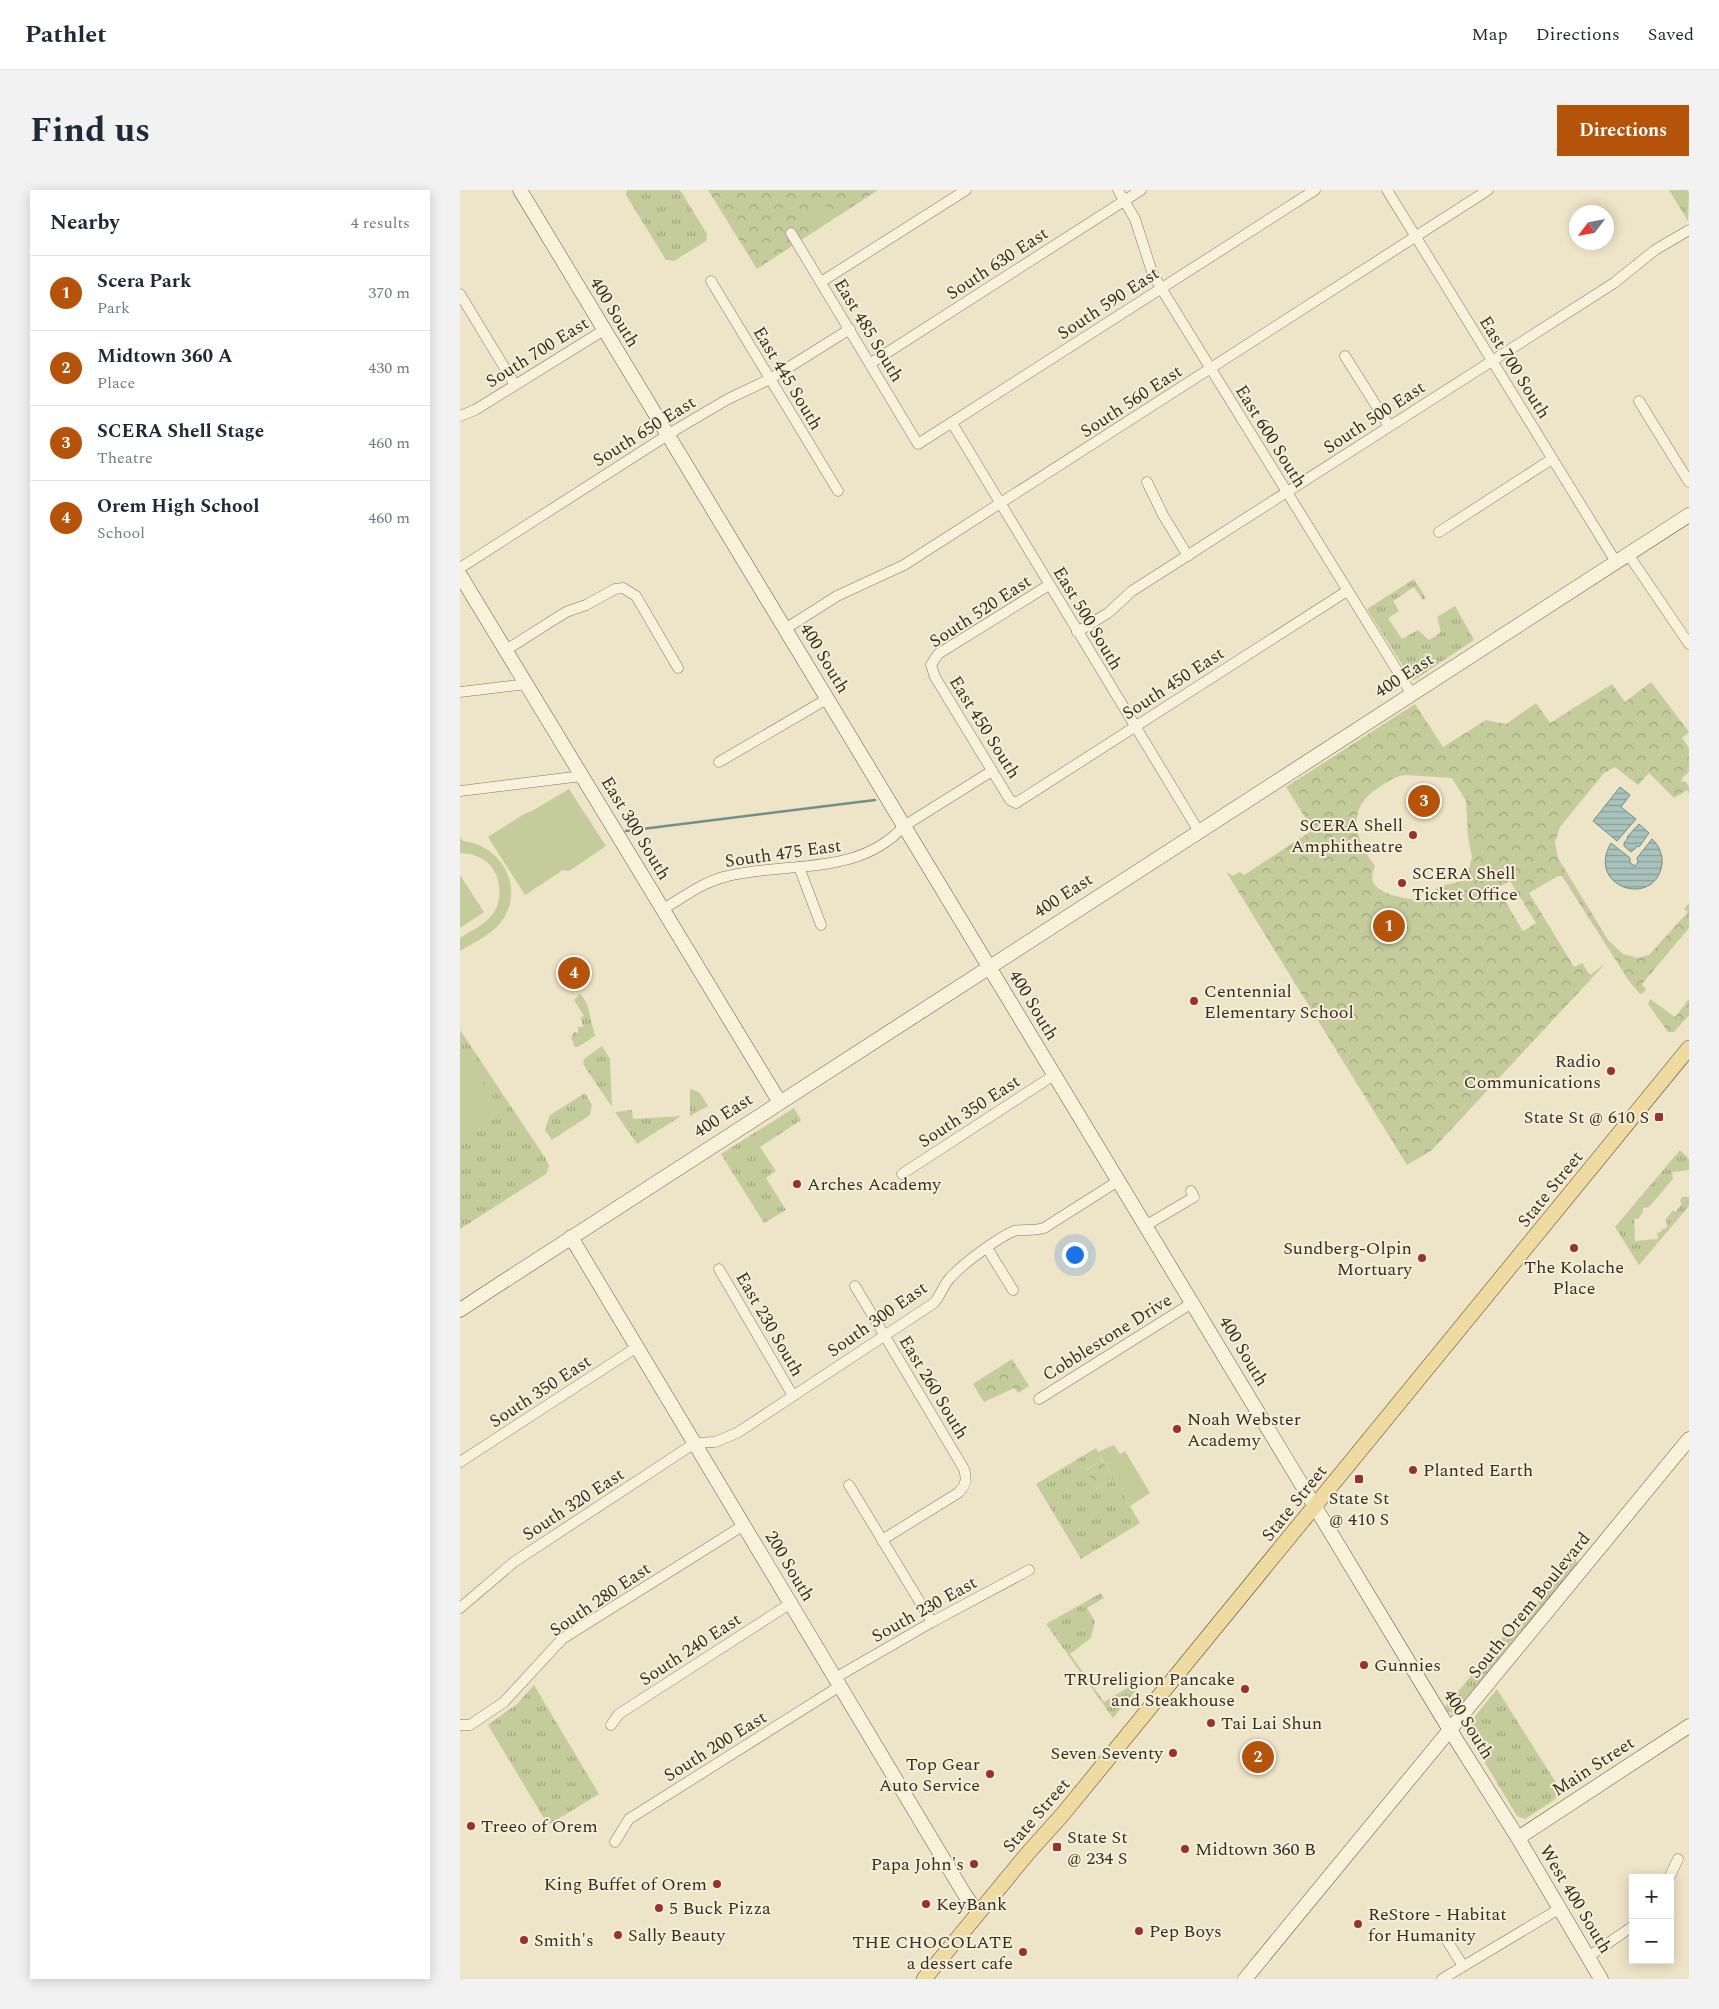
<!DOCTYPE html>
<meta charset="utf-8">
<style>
body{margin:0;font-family:Spectral,serif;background:#f2f2f3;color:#1f2937}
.controls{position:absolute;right:15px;bottom:15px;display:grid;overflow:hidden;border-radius:0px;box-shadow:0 2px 12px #0003}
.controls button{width:45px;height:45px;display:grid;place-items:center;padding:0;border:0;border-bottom:1px solid #e0e1e3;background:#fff;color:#1f2937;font:25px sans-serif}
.compass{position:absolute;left:1109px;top:15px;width:45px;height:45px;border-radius:50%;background:#fff;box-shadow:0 2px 12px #0003;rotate:238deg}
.you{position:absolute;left:614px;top:1064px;width:18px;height:18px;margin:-12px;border:4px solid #fff;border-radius:50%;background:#1a73e8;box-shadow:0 0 0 8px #1a73e833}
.badge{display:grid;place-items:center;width:32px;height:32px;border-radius:50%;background:#b45309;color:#fff;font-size:16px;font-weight:700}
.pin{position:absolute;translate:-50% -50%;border:2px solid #fff;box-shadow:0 1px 5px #0006}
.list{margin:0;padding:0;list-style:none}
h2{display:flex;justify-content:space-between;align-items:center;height:65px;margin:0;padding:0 20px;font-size:21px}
h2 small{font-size:16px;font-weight:400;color:#747a83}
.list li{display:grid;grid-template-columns:32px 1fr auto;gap:15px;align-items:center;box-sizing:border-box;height:75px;padding:0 20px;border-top:1px solid #e0e1e3}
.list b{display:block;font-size:19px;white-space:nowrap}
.list p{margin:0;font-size:16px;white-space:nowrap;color:#747a83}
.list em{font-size:16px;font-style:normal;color:#747a83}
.map{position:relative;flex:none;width:1229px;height:1789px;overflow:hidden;border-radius:0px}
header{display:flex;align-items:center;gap:30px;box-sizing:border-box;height:70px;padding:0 25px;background:#fff;border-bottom:1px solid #e0e1e3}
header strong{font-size:24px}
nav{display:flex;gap:28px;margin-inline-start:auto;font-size:18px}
.intro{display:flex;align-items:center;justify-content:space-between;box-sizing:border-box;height:120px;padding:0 30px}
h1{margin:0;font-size:35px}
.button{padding:12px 22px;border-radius:0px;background:#b45309;color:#fff;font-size:18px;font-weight:700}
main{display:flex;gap:30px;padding:0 30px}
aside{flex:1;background:#fff;border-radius:0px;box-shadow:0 2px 12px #0003}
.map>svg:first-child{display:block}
.grass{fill:url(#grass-tufts)}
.park{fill:url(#park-crowns);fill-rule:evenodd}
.garden{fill:#c4cc9c}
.water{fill:url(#water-rules);stroke:#709089}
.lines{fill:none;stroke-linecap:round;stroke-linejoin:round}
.stream{stroke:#709089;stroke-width:2.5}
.street-casing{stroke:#89775e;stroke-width:11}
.secondary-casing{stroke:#6b5841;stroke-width:15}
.primary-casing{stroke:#584531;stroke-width:16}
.street{stroke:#f8f1dc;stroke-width:10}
.secondary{stroke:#f8f1dc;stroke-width:14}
.primary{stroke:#efdaa2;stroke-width:15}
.poi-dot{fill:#97322f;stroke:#f5eed8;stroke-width:2}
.labels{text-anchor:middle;stroke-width:4;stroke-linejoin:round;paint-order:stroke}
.street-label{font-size:18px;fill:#3a2e21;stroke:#f5eed8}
.poi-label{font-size:18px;fill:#3a2e21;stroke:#f5eed8;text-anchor:start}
</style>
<header>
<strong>Pathlet</strong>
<nav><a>Map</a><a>Directions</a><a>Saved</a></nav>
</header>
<div class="intro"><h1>Find us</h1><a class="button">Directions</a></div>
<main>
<aside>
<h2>Nearby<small>4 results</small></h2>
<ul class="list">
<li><span class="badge">1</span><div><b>Scera Park</b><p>Park</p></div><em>370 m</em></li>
<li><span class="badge">2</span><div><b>Midtown 360 A</b><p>Place</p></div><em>430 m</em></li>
<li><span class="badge">3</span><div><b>SCERA Shell Stage</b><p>Theatre</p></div><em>460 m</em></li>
<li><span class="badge">4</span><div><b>Orem High School</b><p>School</p></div><em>460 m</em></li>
</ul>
</aside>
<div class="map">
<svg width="1229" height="1789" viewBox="0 0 1229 1789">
<defs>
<pattern id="grass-tufts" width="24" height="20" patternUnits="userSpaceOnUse" patternTransform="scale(1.25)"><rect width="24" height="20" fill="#c4cc9c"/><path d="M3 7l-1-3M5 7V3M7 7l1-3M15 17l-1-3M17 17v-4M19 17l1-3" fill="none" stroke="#a0a67f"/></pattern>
<pattern id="park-crowns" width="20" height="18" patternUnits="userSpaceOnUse" patternTransform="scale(1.25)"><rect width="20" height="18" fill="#c4cc9c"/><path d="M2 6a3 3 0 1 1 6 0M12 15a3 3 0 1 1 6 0" fill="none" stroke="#a0a67f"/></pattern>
<pattern id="water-rules" width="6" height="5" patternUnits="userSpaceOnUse" patternTransform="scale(1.25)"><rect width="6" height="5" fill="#a9c2bb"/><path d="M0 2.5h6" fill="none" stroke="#8b9e98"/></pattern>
</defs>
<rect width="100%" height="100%" fill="#eee4c8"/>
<g class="grass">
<polygon points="167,0 220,0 247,44 246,51 214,71 206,70 166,5"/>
<polygon points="1209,0 1227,0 1229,3 1228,31"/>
<polygon points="954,389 966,408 963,410 954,397 933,411 939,421 928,428 942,449 958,440 969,450 981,442 977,427 995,416 1014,450 954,490 951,489 907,419"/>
<polygon points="120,803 127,814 135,846 118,857 115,857 111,848 114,842 118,843 118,837 123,837 121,827 124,826 114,810"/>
<polygon points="0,840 86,969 89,976 86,984 0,1039"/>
<polygon points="142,856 150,869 152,917 123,874 124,869"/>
<polygon points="230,899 239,902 248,916 230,926"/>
<polygon points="125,903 132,915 130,925 92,950 85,940 90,925"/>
<polygon points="334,918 341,930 300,957 316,981 306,988 326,1020 304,1033 261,964"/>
<polygon points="172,920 173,929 221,926 177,954 155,922"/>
<polygon points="1220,960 1229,969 1229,980 1212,982 1213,989 1189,1017 1183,1018 1183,1022 1178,1029 1174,1029 1175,1051 1198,1049 1197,1043 1201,1042 1202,1039 1207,1038 1206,1029 1213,1020 1215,1022 1222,1014 1220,1011 1222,1007 1229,1007 1229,1016 1179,1075 1155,1037"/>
<polygon points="636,1258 642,1270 626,1279 637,1299 654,1289 680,1333 621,1369 576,1294"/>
<polygon points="1114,1367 1118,1374 997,1520 993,1523 988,1522 985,1517 1032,1461 1029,1456 1056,1439"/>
<polygon points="641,1403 644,1408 627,1418 635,1431 631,1448 610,1464 644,1512 672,1495 677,1499 653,1528 586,1434"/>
<polygon points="74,1495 139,1604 88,1635 28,1535 57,1514"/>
<polygon points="1037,1499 1103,1604 1065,1629 1057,1626 1006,1541 1008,1535"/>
</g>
<g class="park">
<polygon points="248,0 418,0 297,79"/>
<path d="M 1191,492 L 1229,542 L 1222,548 L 1229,558 L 1229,582 L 1223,587 L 1221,592 L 1225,591 L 1229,597 L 1229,604 L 1227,600 L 1214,608 L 1189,583 L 1178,595 L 1155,577 L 1144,583 L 1100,637 L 1095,652 L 1098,668 L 1148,750 L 1163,764 L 1178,768 L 1189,765 L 1228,722 L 1224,719 L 1229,713 L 1229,738 L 1182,794 L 1186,799 L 1183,803 L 1180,804 L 1169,791 L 1102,686 L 1098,686 L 1069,703 L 1114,777 L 1122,773 L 1130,785 L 1145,774 L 972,960 L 947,975 L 767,683 L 769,683 L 772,686 L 780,682 L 784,685 L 853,640 L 826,597 L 955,514 L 983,557 L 1026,530 L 1046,534 L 1076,513 L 1090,533 L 1152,494 L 1165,512 ZM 946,585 L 992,588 L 1006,611 L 1008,647 L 1012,667 L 1009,679 L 1004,688 L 998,692 L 977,697 L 969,711 C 956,710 914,707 912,688 C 912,684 914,679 915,676 C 895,649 885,619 918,598 C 927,592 935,586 946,585 ZM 1050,691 L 1076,733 L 1063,741 L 1037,698 Z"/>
<polygon points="1190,809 1215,827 1229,809 1229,825 1214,842 1208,842 1188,814"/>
<polygon points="552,1169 569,1196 558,1203 554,1198 524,1212 513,1194"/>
<polygon points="642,1270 654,1289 637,1299 626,1280"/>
</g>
<g class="garden">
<polygon points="363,12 372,25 348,40 340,27"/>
<polygon points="109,599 146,656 109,681 103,680 65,705 28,647 66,623 70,622"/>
<path d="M 0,647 L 3,651 C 42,655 66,699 41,732 C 31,745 13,753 0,761 L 0,748 C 11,741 24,735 32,725 C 45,708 41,681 23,669 C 16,665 8,663 0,663 Z"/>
<polygon points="0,685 24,722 0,738"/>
<polygon points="0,857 39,917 0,942"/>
<polygon points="654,1255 660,1264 665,1261 690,1303 670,1316 638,1262"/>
</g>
<g class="water">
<polygon points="1160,597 1170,605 1161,617 1176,629 1157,651 1133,631"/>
<polygon points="1179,634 1189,643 1179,657 1178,656 1171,662 1164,656 1164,653 1168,648 1167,647"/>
<path d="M 1192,649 C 1199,655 1203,665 1202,674 C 1196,719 1125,698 1151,653 L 1170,668 L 1170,673 L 1175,676 L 1178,672 L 1177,668 Z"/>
</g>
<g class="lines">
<polyline class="stream" points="166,641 415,610"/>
<defs>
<g id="street">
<polyline points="658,0 675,29 692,82 701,98 951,503"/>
<polyline points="927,0 1156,372"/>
<polyline points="331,43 458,254 855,0"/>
<polyline points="251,91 378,301"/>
<polyline points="361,92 506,0"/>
<polyline points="0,104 55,195"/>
<polyline points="885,166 929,236"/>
<polyline points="411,173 681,0"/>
<polyline points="1179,211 1229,292"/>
<polyline points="0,226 15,220 144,140"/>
<polyline points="492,233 738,640"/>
<polyline points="687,292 703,325 728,366"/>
<polyline points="979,342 1092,269"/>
<polyline points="1168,364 1229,454"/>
<polyline points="0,378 217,239 268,209 310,189 390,139"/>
<polyline points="589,395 478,464 471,475 475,487 550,610 556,613 887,401"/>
<polyline points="325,439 377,406 444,375 1028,0"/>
<polyline points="617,442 648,423 672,401 1154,93 1195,60 1229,40"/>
<polyline points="46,460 106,422 126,415 155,399 163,398 176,406 218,478"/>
<polyline points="0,502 67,494"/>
<polyline points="259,572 367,509"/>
<polyline points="0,601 122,586"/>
<polyline points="339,677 361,735"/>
<path d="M 203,719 C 224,707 244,691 268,686 C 329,671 398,687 444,636 L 532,581"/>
<polyline points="442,984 594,885"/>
<polyline points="685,1036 734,1007 731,1001"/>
<polyline points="527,1058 553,1100"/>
<polyline points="259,1079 333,1206"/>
<path d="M 395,1096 L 504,1279 C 507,1289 506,1296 498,1303 L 422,1350"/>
<polyline points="579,1209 732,1113"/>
<polyline points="0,1272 177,1157"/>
<polyline points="389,1295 472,1432"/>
<path d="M 0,1418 L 54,1372 L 235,1253 L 255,1252 L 277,1243 L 474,1113 C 481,1105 483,1095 491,1087 C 503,1074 537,1048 554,1041 C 561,1039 574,1041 584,1038 L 658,991"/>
<polyline points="375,1488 472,1432 569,1380"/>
<polyline points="0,1535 10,1535 44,1512 102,1449 284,1335"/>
<polyline points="151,1535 159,1524 331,1413"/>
<polyline points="155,1652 169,1629 380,1496"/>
<polyline points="1209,1688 1218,1669"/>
<polyline points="986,1749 1003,1776"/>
<polyline points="1128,1767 1173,1736"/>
<polyline points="982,1789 1099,1719"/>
</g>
<g id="secondary">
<polyline points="60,0 985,1532 1058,1648 1141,1789"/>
<polyline points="0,385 319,911"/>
<polyline points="111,1047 505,1705 518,1723"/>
<path d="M 0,1120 C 408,852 818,587 1229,325"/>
<polyline points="1058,1648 1229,1536"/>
<polyline points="785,1789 1229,1249"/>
</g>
<polyline id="primary" points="464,1789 568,1663 603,1624 1229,858"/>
</defs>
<use href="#street" class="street-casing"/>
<use href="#secondary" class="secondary-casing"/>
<use href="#primary" class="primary-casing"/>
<use href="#street" class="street"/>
<use href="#secondary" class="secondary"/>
<use href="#primary" class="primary"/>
</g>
<g class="poi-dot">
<circle cx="953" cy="645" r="5"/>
<circle cx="942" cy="693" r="5"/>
<circle cx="734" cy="811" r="5"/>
<circle cx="1151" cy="881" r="5"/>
<rect x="1194" y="922" width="10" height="10" rx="2.5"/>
<circle cx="337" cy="994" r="5"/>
<circle cx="1114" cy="1058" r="5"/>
<circle cx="962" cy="1068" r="5"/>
<circle cx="717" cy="1239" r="5"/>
<circle cx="953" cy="1280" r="5"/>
<rect x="894" y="1284" width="10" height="10" rx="2.5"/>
<circle cx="904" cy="1475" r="5"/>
<circle cx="785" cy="1499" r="5"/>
<circle cx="751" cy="1533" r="5"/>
<circle cx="713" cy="1563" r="5"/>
<circle cx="530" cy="1584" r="5"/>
<circle cx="11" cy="1636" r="5"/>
<rect x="592" y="1652" width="10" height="10" rx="2.5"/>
<circle cx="725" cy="1659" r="5"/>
<circle cx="514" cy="1674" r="5"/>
<circle cx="257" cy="1694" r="5"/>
<circle cx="466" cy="1714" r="5"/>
<circle cx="199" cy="1718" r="5"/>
<circle cx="898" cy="1734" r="5"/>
<circle cx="679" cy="1741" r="5"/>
<circle cx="158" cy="1745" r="5"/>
<circle cx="64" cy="1750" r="5"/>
<circle cx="563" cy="1762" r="5"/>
</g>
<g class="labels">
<g class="street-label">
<text transform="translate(537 73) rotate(-33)" y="6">South 630 East</text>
<text transform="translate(648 113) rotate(-33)" y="6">South 590 East</text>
<text transform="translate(155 122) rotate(59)" y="6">400 South</text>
<text transform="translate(409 140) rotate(59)" y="6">East 485 South</text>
<text transform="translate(77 162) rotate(-32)" y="6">South 700 East</text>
<text transform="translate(1055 177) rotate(58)" y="6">East 700 South</text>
<text transform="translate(328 188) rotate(59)" y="6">East 445 South</text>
<text transform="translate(671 211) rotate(-33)" y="6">South 560 East</text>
<text transform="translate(914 227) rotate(-33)" y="6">South 500 East</text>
<text transform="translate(184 241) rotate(-32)" y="6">South 650 East</text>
<text transform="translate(811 246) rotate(58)" y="6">East 600 South</text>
<text transform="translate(520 421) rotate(-33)" y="6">South 520 East</text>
<text transform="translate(628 428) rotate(59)" y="6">East 500 South</text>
<text transform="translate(365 468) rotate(59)" y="6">400 South</text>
<text transform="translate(944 485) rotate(-33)" y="6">400 East</text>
<text transform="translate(713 493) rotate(-33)" y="6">South 450 East</text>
<text transform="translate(525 537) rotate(58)" y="6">East 450 South</text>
<text transform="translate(176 638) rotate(59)" y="6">East 300 South</text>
<text transform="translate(323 663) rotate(-8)" y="6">South 475 East</text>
<text transform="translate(603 705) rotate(-33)" y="6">400 East</text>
<text transform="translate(574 815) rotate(59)" y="6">400 South</text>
<text transform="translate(509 921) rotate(-33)" y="6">South 350 East</text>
<text transform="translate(263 925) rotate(-33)" y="6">400 East</text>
<text transform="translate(1090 999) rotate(-51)" y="6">State Street</text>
<text transform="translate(417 1129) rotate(-35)" y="6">South 300 East</text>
<text transform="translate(310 1134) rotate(60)" y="6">East 230 South</text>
<text transform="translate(647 1147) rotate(-32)" y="6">Cobblestone Drive</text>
<text transform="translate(784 1161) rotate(59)" y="6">400 South</text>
<text transform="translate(474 1197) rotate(59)" y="6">East 260 South</text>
<text transform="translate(80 1201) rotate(-33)" y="6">South 350 East</text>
<text transform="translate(834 1313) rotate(-51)" y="6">State Street</text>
<text transform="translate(113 1314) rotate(-33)" y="6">South 320 East</text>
<text transform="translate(330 1376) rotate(59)" y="6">200 South</text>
<text transform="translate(140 1409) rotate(-34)" y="6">South 280 East</text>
<text transform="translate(1069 1415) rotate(-51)" y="6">South Orem Boulevard</text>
<text transform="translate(464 1419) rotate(-29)" y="6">South 230 East</text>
<text transform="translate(230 1459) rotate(-33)" y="6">South 240 East</text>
<text transform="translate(1009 1534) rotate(58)" y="6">400 South</text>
<text transform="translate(255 1556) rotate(-32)" y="6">South 200 East</text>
<text transform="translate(1133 1576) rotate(-33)" y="6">Main Street</text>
<text transform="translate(576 1625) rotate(-49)" y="6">State Street</text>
<text transform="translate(1116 1709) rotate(59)" y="6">West 400 South</text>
</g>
<g class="poi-label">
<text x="943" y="641" text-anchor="end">SCERA Shell<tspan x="943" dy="21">Amphitheatre</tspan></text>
<text x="952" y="689">SCERA Shell<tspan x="952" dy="21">Ticket Office</tspan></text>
<text x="744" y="807">Centennial<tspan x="744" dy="21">Elementary School</tspan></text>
<text x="1141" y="877" text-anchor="end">Radio<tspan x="1141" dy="21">Communications</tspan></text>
<text x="1189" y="933" text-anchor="end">State St @ 610 S</text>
<text x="347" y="1000">Arches Academy</text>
<text x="952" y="1064" text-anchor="end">Sundberg-Olpin<tspan x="952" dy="21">Mortuary</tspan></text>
<text x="1114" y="1083" text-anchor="middle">The Kolache<tspan x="1114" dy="21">Place</tspan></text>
<text x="727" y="1235">Noah Webster<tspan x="727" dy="21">Academy</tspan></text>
<text x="963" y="1286">Planted Earth</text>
<text x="899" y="1314" text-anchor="middle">State St<tspan x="899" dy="21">@ 410 S</tspan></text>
<text x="914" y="1481">Gunnies</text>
<text x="775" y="1495" text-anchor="end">TRUreligion Pancake<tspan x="775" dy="21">and Steakhouse</tspan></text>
<text x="761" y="1539">Tai Lai Shun</text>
<text x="703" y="1569" text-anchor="end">Seven Seventy</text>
<text x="520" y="1580" text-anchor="end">Top Gear<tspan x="520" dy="21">Auto Service</tspan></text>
<text x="21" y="1642">Treeo of Orem</text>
<text x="607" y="1653">State St<tspan x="607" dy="21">@ 234 S</tspan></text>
<text x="735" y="1665">Midtown 360 B</text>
<text x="504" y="1680" text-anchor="end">Papa John's</text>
<text x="247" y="1700" text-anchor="end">King Buffet of Orem</text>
<text x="476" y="1720">KeyBank</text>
<text x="209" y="1724">5 Buck Pizza</text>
<text x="908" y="1730">ReStore - Habitat<tspan x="908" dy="21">for Humanity</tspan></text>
<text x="689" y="1747">Pep Boys</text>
<text x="168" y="1751">Sally Beauty</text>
<text x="74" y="1756">Smith's</text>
<text x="553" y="1758" text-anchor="end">THE CHOCOLATE<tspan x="553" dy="21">a dessert cafe</tspan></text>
</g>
</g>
</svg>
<div class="controls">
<button>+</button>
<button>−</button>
</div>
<svg class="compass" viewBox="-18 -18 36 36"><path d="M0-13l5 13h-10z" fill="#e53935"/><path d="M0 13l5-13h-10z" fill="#747a83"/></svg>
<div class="you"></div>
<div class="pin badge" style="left:929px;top:736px">1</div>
<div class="pin badge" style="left:798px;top:1567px">2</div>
<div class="pin badge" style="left:964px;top:611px">3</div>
<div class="pin badge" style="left:114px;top:783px">4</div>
</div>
</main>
